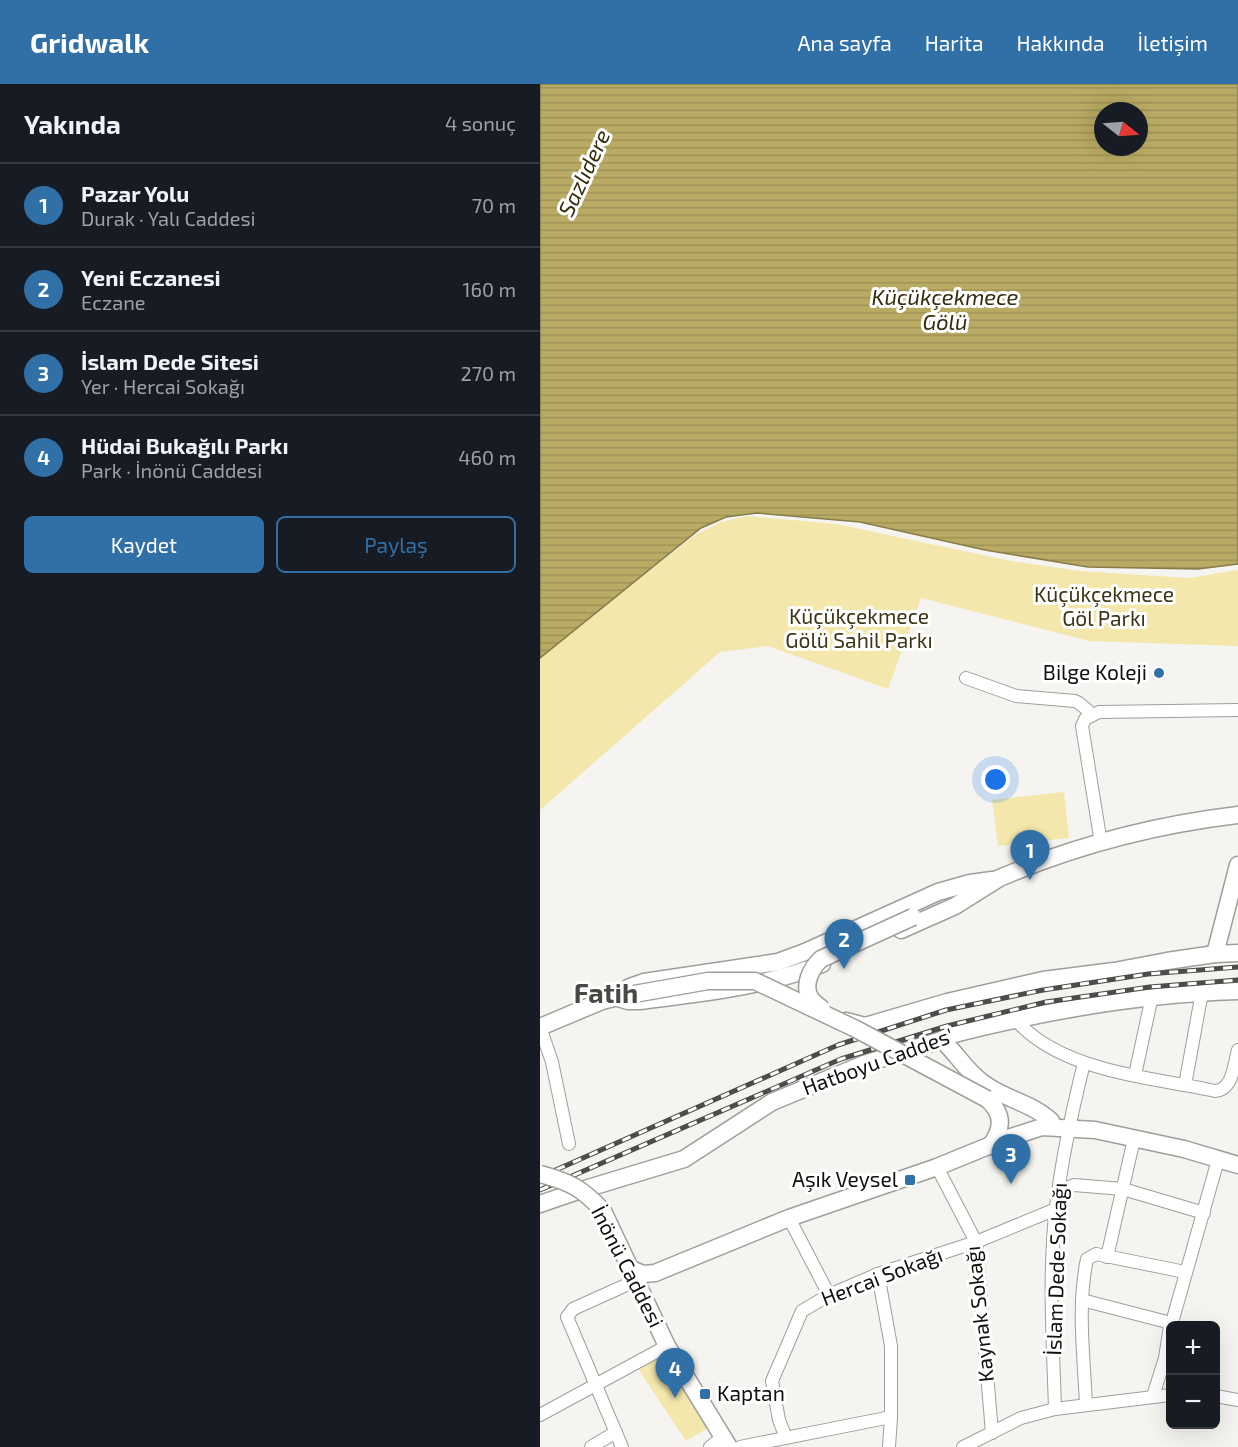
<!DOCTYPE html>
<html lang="tr">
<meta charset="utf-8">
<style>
body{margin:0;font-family:"Exo 2",sans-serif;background:#242831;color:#f1f3f6}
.controls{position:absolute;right:18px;bottom:18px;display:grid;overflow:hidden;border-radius:9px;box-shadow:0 6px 24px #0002}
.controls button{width:54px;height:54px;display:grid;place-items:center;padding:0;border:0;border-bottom:2px solid #363941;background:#171b24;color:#f1f3f6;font:30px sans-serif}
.compass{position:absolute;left:554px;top:18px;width:54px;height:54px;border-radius:50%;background:#171b24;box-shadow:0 6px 24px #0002;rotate:107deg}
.you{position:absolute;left:456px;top:696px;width:21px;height:21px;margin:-15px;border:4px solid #fff;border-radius:50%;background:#1a73e8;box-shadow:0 0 0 9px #1a73e833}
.badge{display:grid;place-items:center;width:39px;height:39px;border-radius:50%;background:#3070a6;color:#fff;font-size:20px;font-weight:700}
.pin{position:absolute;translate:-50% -50px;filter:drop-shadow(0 2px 3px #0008)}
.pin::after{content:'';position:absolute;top:32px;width:21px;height:18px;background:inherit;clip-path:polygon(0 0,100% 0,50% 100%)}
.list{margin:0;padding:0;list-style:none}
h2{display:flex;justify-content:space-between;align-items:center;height:78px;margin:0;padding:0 24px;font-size:26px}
h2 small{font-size:20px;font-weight:400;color:#9ea1a6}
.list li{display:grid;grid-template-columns:39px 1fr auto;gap:18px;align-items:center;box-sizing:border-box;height:84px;padding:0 24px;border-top:2px solid #363941}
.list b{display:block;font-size:22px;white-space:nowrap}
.list p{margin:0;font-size:20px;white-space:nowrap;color:#9ea1a6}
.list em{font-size:20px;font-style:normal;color:#9ea1a6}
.actions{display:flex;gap:12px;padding:18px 24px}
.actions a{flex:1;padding:14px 0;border:2px solid #3070a6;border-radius:9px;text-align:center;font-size:21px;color:#3070a6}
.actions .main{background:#3070a6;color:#fff}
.map{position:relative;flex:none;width:698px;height:1363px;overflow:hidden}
header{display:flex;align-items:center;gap:36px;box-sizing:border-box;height:84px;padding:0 30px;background:#3070a6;color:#fff}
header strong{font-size:28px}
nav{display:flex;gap:33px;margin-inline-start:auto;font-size:21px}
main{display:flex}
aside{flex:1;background:#171b24}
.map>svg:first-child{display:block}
.green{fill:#f3e7ab}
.water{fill:url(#water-rules);stroke:#877c4a;stroke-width:1.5;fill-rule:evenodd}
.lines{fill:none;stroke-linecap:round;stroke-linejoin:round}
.street-casing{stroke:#9f9e9a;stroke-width:14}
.secondary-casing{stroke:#9f9e9a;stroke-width:19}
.street{stroke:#fff;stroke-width:12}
.secondary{stroke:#fff;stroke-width:16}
.rail-casing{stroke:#4c4c49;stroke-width:5}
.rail{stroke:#fff;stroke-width:3;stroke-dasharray:9;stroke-linecap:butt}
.secondary-bridge-casing{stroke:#9f9e9a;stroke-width:19;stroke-linecap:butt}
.secondary-bridge{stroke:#fff;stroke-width:16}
.poi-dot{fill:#3070a6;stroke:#fff;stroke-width:2}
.labels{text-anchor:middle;stroke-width:6;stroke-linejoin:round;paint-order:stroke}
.park-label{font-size:21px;fill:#3c3515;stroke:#fff}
.poi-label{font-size:21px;fill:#10100e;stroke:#fff;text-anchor:end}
.street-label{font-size:21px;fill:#10100e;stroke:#fff}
.water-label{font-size:22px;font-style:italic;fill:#342d0d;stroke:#fff}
.district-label{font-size:27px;font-weight:bold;fill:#484844;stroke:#fff}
</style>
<header>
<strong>Gridwalk</strong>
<nav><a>Ana sayfa</a><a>Harita</a><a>Hakkında</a><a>İletişim</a></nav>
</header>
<main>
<aside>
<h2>Yakında<small>4 sonuç</small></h2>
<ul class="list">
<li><span class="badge">1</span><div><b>Pazar Yolu</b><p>Durak · Yalı Caddesi</p></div><em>70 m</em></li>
<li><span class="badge">2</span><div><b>Yeni Eczanesi</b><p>Eczane</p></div><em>160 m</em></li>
<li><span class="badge">3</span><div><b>İslam Dede Sitesi</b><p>Yer · Hercai Sokağı</p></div><em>270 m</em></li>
<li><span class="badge">4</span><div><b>Hüdai Bukağılı Parkı</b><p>Park · İnönü Caddesi</p></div><em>460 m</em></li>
</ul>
<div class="actions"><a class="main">Kaydet</a><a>Paylaş</a></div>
</aside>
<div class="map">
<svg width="698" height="1363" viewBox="0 0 698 1363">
<defs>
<pattern id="water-rules" width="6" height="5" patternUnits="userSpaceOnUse" patternTransform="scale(1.5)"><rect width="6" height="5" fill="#baab64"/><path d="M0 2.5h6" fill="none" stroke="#9f9256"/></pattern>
</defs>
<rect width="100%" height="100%" fill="#f5f4f0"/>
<g class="green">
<polygon points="207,432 296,440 471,477 540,487 649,494 698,486 698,562 549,557 381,514 348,605 228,562 180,568 0,726 0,573 155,451 181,438"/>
<polygon points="524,708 529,754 458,762 452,716"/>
<polygon points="124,1271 171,1342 146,1357 99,1286"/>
</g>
<path class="water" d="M 0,0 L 698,0 L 698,480 L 658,485 L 548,483 L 445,466 L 320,438 L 217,429 L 186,433 L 161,444 L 0,574 ZM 563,27 L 599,27 L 599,63 L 563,63 Z"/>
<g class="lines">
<defs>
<g id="street">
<polyline points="426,594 476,612 535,617 539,619 552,630"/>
<polyline points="561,759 542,642 545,635 559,628 698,626"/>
<path d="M 474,934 C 519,988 611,993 675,1007 C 693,1006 694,980 698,966"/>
<polyline points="0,943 12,978 29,1060"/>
<polyline points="595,991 612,912"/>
<polyline points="645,1001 662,908"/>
<polyline points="397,1083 436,1158 452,1349"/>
<polyline points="520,1116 526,1104 534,1101 583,1105 664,1129"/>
<polyline points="249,1134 289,1211"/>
<polyline points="567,1173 594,1055"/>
<polyline points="338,1190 351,1262 351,1333 349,1363"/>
<polyline points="542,1216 631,1239"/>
<polyline points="631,1242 678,1076"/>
<polyline points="613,1312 625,1274 630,1242"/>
<polyline points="676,1312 698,1316"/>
<path d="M 546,1321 C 544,1273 537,1222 547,1175 L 556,1170 L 645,1188"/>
<path d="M 515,1325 C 513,1258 508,1190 516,1123 C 522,1074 532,1027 544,979"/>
<polyline points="0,1331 127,1262"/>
<polyline points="246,1354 239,1336 232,1297 262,1227 289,1211 338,1190 436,1158 516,1125"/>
<polyline points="51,1363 76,1348"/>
<polyline points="82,1363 27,1233 33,1225 95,1197"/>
<polyline points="170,1363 184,1352"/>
<polyline points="200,1363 351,1333"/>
<polyline points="423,1363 481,1334 515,1325 630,1311"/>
</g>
<g id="secondary">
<path d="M 448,799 C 527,764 613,741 698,731"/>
<polyline points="361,846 415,822 458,795"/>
<polyline points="675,870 698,781"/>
<path d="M 75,913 L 88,917 L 100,917 C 161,909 225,903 282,880"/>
<polyline points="75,913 90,903 104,898 238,878 265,868 398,808 430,799 452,796"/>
<polyline points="306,937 325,942 407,918 503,896 574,887 627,877 675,870 698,869"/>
<polyline points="0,943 62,917 86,911"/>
<path d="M 402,956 C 418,971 429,991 449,1003 C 469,1016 493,1020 511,1037"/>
<path d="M 447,1015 C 464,1030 463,1045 450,1062"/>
<path d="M 0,1120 L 35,1108 L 144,1075 L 232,1018 L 324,980 L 402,956 L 410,951 C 504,927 600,910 698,907"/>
<polyline points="63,1127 127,1262 189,1363"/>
<polyline points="89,1184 103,1190 115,1189 249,1134 397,1083 468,1054 502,1043 555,1046 644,1065 698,1081"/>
</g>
</defs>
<use href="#street" class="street-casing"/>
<use href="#secondary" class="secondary-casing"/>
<use href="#street" class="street"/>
<use href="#secondary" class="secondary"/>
<defs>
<g id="rail">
<polyline points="0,1093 298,961 406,926 503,906 608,890 698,883"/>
<polyline points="0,1106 301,975 407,942 506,918 610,903 698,896"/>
</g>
</defs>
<use href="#rail" class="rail-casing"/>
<use href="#rail" class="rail"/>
<defs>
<g id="secondary-bridge">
<polyline points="94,910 168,897 215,897 316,945 447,1015"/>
<path d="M 282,925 C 279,922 274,919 271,915 C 262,902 271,884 281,875 L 373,833"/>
<path d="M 0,1090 C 30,1098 42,1104 63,1127"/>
</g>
</defs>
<use href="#secondary-bridge" class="secondary-bridge-casing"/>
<use href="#secondary-bridge" class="secondary-bridge"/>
</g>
<g class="poi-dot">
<circle cx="619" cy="589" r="6"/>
<rect x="364" y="1090" width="12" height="12" rx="3"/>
<rect x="159" y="1304" width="12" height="12" rx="3"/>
</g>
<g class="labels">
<g class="park-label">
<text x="564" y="518">Küçükçekmece<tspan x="564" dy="24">Göl Parkı</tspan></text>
<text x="319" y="540">Küçükçekmece<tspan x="319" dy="24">Gölü Sahil Parkı</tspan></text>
</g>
<g class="poi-label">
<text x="607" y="596">Bilge Koleji</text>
<text x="358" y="1103">Aşık Veysel</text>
<text x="177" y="1317" text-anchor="start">Kaptan</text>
</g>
<g class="street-label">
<text transform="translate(338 978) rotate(-20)" y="7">Hatboyu Caddes'</text>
<text transform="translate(87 1183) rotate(63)" y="7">İnönü Caddesi</text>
<text transform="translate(517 1185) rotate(-88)" y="7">İslam Dede Sokağı</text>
<text transform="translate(342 1193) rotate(-21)" y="7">Hercai Sokağı</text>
<text transform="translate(440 1230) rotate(-96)" y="7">Kaynak Sokağı</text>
</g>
<g class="water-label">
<text transform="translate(44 89) rotate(-65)" y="8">Sazlıdere</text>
<text x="405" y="221">Küçükçekmece<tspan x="405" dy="25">Gölü</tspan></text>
</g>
<g class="district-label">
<text x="66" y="919">Fatih</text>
</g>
</g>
</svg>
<div class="controls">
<button>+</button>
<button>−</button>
</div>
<svg class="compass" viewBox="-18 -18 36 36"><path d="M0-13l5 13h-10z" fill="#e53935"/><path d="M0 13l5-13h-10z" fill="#9ea1a6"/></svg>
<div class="you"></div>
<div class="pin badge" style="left:490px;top:796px">1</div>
<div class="pin badge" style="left:304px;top:885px">2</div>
<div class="pin badge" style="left:471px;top:1100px">3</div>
<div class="pin badge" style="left:135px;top:1314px">4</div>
</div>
</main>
